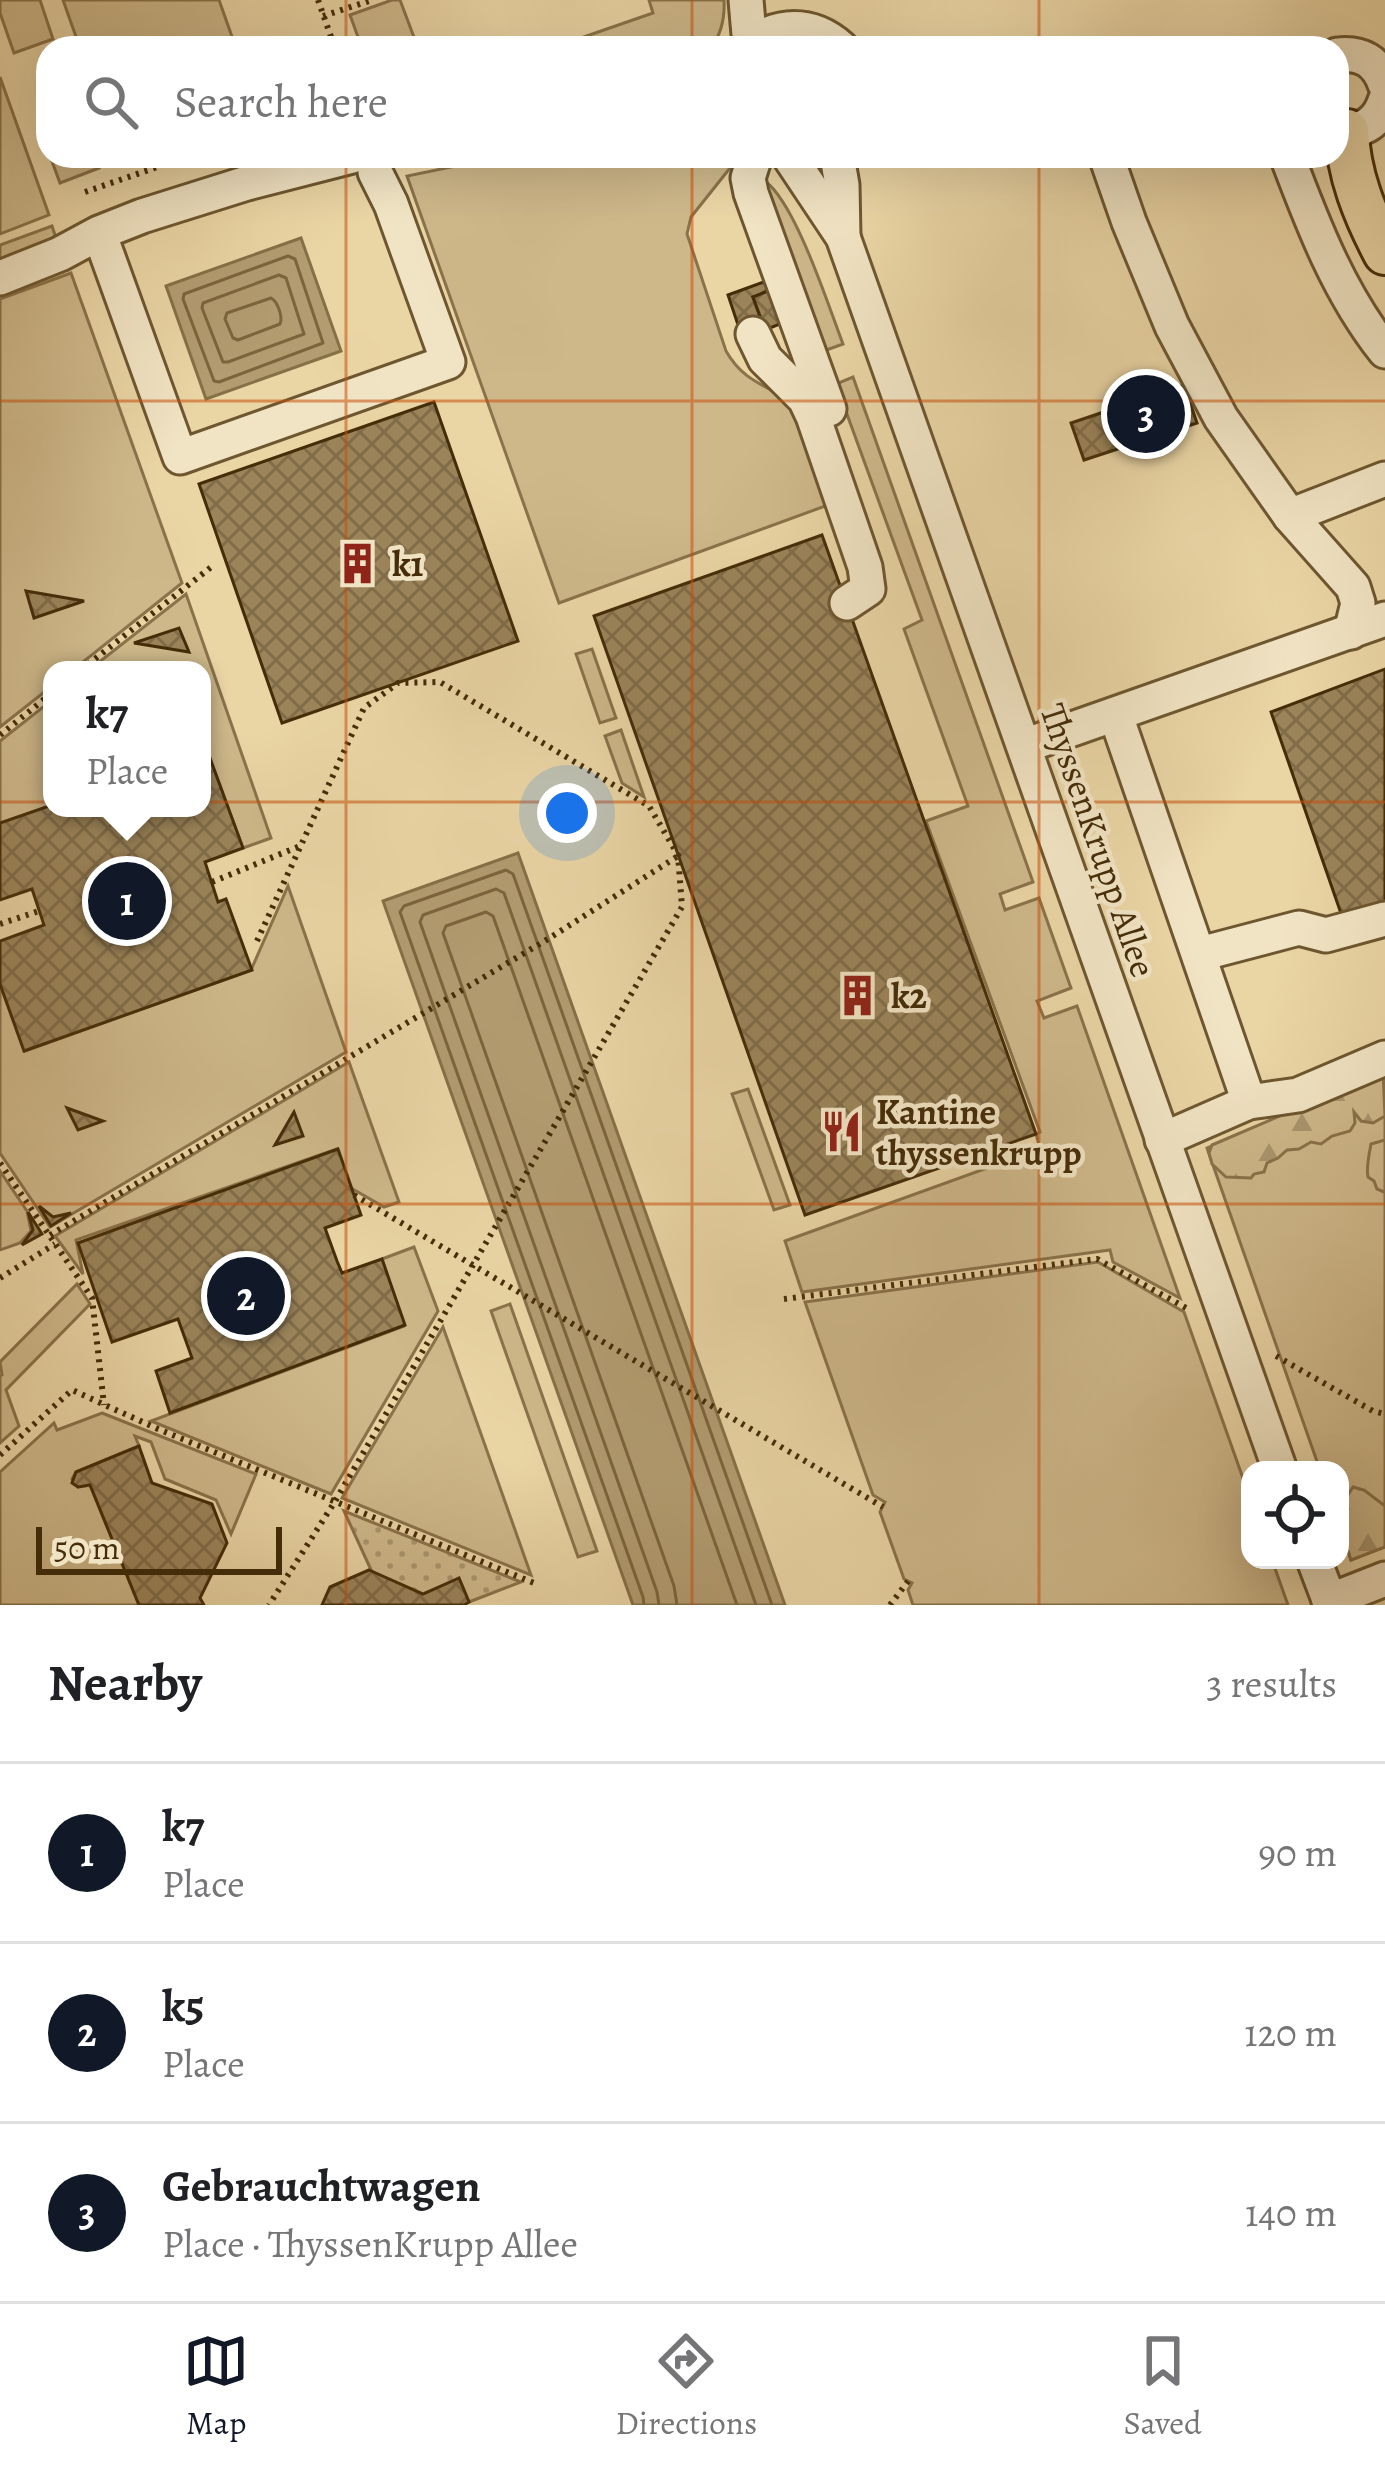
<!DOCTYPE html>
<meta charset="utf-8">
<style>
body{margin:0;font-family:Alegreya,serif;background:#f6f6f6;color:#202124}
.controls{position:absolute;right:36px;bottom:36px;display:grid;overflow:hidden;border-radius:24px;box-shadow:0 12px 48px #0002}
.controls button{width:108px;height:108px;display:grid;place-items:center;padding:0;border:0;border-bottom:3px solid #e0e0e0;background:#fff;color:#202124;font:60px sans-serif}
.scale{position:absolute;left:36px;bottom:30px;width:246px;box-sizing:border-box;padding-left:12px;border:6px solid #452d09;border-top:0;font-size:33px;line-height:42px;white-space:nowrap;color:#452d09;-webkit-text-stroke:9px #f1e4c4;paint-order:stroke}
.you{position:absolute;left:567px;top:813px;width:42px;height:42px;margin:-30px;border:9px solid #fff;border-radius:50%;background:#1a73e8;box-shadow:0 0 0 18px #1a73e833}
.badge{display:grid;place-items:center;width:78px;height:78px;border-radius:50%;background:#111827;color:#fff;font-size:39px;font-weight:700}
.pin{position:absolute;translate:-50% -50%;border:6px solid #fff;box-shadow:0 3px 12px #0006}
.popup{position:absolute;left:43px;top:661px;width:168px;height:156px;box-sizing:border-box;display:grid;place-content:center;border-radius:24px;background:#fff;filter:drop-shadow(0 3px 9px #0005);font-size:39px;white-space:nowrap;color:#757577}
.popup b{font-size:45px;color:#202124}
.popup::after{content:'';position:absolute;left:50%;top:100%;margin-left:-24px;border:24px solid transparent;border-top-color:#fff}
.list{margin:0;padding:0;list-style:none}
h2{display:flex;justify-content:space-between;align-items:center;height:156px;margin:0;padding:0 48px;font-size:51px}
h2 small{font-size:39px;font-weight:400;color:#757577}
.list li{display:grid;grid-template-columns:78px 1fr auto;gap:36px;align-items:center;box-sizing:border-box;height:180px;padding:0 48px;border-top:3px solid #e0e0e0}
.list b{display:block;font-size:45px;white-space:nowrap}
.list p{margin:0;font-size:39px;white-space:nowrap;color:#757577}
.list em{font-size:39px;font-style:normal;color:#757577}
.icon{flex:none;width:66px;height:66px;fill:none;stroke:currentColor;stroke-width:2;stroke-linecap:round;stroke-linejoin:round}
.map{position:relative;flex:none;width:1385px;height:1605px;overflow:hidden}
.search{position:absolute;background:#fff;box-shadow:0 12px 48px #0002;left:36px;right:36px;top:36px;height:132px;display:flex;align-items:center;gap:30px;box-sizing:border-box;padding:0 42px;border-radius:36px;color:#757577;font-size:45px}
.sheet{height:696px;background:#fff}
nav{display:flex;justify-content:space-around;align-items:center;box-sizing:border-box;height:168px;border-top:3px solid #e0e0e0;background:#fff;font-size:33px;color:#757577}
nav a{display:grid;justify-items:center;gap:6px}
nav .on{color:#111827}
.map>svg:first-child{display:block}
.green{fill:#ceb88a;stroke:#8a724a;stroke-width:3}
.forest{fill:url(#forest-firs);stroke:#8a724a;stroke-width:3}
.garden{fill:url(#garden-dots);stroke:#8a724a;stroke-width:3}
.water{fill:#b29c70;stroke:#867047;stroke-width:3}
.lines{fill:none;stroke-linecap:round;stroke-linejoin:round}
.shore{stroke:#7c643c;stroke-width:3}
.building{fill:url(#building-cross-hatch);stroke:#452d09;stroke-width:3}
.minor-casing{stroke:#6e5730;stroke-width:39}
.major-casing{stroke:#452d09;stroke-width:48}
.path{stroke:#452d09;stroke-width:6;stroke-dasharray:3 6;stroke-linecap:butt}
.minor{stroke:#f1e4c4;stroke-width:33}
.major{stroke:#ead5a5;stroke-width:42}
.grid{fill:none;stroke:#c7500b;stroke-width:3;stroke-opacity:0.55}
.labels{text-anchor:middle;stroke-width:9;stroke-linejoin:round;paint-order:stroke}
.poi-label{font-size:36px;font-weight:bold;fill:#452d09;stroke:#f1e4c4;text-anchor:start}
.street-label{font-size:36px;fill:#452d09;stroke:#f1e4c4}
</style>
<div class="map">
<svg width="1385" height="1605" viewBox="0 0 1385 1605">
<defs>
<pattern id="forest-firs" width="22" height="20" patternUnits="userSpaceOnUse" patternTransform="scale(3)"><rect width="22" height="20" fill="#ceb88a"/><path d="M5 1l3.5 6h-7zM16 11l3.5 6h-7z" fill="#a9966f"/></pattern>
<pattern id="garden-dots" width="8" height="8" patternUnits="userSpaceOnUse" patternTransform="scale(3)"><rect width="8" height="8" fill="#ceb88a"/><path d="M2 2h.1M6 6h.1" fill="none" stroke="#a9966f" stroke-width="1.8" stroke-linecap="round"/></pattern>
<pattern id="building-cross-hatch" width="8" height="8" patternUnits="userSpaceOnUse" patternTransform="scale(3)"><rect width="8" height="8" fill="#9b845a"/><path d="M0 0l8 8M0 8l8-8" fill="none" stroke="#806c49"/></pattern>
</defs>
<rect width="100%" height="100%" fill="#ead5a5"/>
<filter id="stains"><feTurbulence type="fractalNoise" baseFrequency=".00167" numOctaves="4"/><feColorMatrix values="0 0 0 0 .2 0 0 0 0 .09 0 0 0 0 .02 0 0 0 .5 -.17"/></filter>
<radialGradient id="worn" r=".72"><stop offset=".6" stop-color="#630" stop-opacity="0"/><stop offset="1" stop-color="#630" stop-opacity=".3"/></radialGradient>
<g class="green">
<polygon points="0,0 40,0 53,39 14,53 0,13"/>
<polygon points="63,0 219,0 236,48 80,48"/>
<polygon points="392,0 400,0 418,48 362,48 350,15"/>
<path d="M 649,0 L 724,0 C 725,18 722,33 711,48 L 552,48 L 653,13 Z"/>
<polygon points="0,77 49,215 0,234"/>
<polygon points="50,156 95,156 99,168 60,183"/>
<path d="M 504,156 L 732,156 L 730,168 L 691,217 L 687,234 L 726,351 C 743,381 765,385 793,402 L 828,505 L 559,603 L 407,176 Z"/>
<path d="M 765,181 C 796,204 828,305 843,344 L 818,353 L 762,186 Z"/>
<polygon points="52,226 57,241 0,263 0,245"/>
<polygon points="71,273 182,583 73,670 52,670 52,686 0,727 0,299"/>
<polygon points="853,377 1033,882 1000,894 1005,910 1039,898 1071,988 1037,1001 1044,1018 1077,1006 1180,1298 1113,1262 1110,1250 802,1292 785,1241 1040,1149 1036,1134 1040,1132 926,821 968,806 904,629 922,620 836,384"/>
<polygon points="186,594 271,838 243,848 207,751 202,752 202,670 89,670"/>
<polygon points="592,649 616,718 600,723 576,654"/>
<polygon points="52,700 52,805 0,823 0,741"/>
<polygon points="621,730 644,797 622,783 605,736"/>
<polygon points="288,886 346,1052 50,1227 0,1153 0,984 25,1051 251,970"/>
<polygon points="349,1062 399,1202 384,1207 351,1188 337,1149 76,1240 83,1274 55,1236"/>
<polygon points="1385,1071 1385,1547 1351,1560 1340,1530 1340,1470 1320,1470 1207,1148"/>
<polygon points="748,1089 790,1205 774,1210 732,1094"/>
<polygon points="0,1171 27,1211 31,1231 20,1243 0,1250"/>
<polygon points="414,1247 438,1311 331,1494 151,1421 404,1326 382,1259"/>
<polygon points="1098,1262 1184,1312 1250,1498 1250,1560 1272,1560 1288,1605 913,1605 908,1590 912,1583 904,1579 880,1512 885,1502 873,1495 805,1302"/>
<polygon points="77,1284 90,1304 6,1390 19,1426 0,1443 0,1376 2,1375 0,1362"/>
<polygon points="510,1304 597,1551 578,1557 491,1311"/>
<polygon points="443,1327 531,1575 342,1498"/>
<polygon points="102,1413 256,1474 231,1534 216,1500 165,1479 151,1442 135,1436 139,1446 76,1472 72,1479 78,1487 90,1485 139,1605 0,1605 0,1472 54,1423 57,1430"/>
</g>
<g class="forest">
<polygon points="1383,1072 1385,1116 1373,1123 1361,1121 1354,1112 1355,1123 1350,1131 1332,1136 1321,1144 1311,1142 1299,1149 1287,1150 1278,1158 1267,1163 1264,1172 1254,1174 1251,1178 1226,1177 1212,1164 1209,1153 1212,1145"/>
<path d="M 1385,1140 L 1385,1191 L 1384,1192 L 1377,1189 L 1374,1181 L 1368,1177 C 1366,1168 1369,1154 1371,1144 Z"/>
<polygon points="1353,1487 1364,1490 1385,1506 1385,1547 1351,1560 1340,1526 1347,1522 1343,1514 1348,1509 1344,1501"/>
</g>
<polygon class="garden" points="344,1511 521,1582 469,1602 459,1579 423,1594 372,1572"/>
<g class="water">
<polygon points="301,238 341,351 206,399 166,286"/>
<polygon points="518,853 785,1605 633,1605 383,901"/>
</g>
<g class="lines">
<g class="shore">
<polygon points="288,256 295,259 323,343 219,382 214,381 183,299 184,294"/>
<polygon points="279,275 286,278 304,334 228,362 223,362 202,308 203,303"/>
<path d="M 271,298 C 278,302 283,317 280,324 L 238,340 L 233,338 L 225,319 L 227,313 Z"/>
<polyline points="644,1605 643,1597 400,912 404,906 506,870 513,874 772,1605"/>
<polyline points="659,1605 657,1592 420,922 423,915 496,889 504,893 756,1605"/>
<polyline points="677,1605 674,1586 443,933 446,926 486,912 493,916 737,1605"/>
</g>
</g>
<g class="building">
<polygon points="769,280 773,289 753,297 765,330 742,337 728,295"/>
<polygon points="773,289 785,322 765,330 753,297"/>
<polygon points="1184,385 1197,423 1084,460 1071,423"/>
<polygon points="434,402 518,641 282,723 199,484"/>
<polygon points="822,535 1036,1134 805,1215 594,616"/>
<polygon points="26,591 84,601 34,618"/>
<polygon points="179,628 189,652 134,643"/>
<polygon points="1385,669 1385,907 1344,922 1271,712"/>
<polygon points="207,750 243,848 205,862 218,902 226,899 252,970 24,1051 0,984 0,941 44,925 32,889 0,900 0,823 52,805 52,808 202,808 202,752"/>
<polygon points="67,1108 103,1121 78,1130"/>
<polygon points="294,1112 303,1136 275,1145"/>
<polygon points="338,1149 361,1215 325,1228 337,1261 342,1273 382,1259 405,1325 170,1413 156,1371 192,1358 178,1319 112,1342 78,1243"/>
<polygon points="39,1206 53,1217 71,1213 51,1226"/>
<polygon points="28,1212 42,1234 22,1245 33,1230"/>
<polygon points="139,1446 152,1483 212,1504 227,1543 200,1598 204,1605 139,1605 90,1485 78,1487 72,1483 76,1472"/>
<polygon points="369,1570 423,1594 459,1578 469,1602 464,1605 322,1605 330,1587"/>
</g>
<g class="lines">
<defs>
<g id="minor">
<polyline points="746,0 750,46"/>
<path d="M 748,48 C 776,22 812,22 841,48"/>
<path d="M 1337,55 C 1361,52 1377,61 1385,84"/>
<path d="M 1337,130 C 1360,134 1378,123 1385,101"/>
<polyline points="755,156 748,178 751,193 829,409"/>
<polyline points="789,156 843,237 1280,1470"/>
<polyline points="837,156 842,185 843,237"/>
<polyline points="1106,156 1129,222 1172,326 1221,418 1290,516 1353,587 1358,603 1351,632"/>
<path d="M 1287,156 C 1313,225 1339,293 1385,351"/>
<polyline points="105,249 180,457 448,362 391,204 375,172"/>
<polyline points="0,278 60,254 99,233 142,216 247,183 352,156"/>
<polyline points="753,334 765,359 805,399 813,416 865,567 868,589 847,603"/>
<polyline points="1290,516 1385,479"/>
<polyline points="1116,716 1249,1102"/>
<polyline points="1024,746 1385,619"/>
<polyline points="1200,954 1299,928 1326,935 1385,919"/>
<polyline points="1162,1140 1249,1102 1298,1095 1385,1058"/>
<polyline points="1314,1560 1331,1605"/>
<polyline points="1329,1601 1385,1579"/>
</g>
<path id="major" d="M 1347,131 C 1348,174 1365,215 1385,253"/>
</defs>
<use href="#minor" class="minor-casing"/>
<use href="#major" class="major-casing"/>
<g class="path">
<polyline points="318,0 335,48"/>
<polyline points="323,16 372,0"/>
<polyline points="448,48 457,39"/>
<polyline points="85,192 189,156"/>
<polyline points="1121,388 1127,406"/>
<polyline points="81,670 215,564"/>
<polyline points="0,735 52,693"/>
<polyline points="212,882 300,846"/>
<polyline points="0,924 39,911"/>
<polyline points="257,941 364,708 398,683 440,682 649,806 678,855 682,907 334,1503 269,1605"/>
<polyline points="0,1163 92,1298 104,1405"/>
<polyline points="354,1195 883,1507"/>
<polyline points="50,1235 548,939 678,856"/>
<polyline points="0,1278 55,1244"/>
<polyline points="784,1299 1097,1259 1190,1310"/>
<polyline points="1276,1356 1373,1411 1385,1414"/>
<polyline points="0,1455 72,1390 158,1429 534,1583"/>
<polyline points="890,1605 909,1580"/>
</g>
<use href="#minor" class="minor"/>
<use href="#major" class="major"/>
</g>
<path class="grid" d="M 346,0 L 346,48M 692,0 L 692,48M 1039,0 L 1039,48M 346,156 L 346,1605M 692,156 L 692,1605M 1039,156 L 1039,1605M 0,401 L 1385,401M 0,802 L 1385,802M 0,1204 L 1385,1204"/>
<defs>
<symbol id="building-bare" viewBox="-9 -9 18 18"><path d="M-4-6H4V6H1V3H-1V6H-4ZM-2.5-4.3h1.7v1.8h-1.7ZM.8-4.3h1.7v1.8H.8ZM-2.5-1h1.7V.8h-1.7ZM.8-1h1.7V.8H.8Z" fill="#8f2418" stroke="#f1e4c4" stroke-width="2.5" paint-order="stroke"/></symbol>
<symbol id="restaurant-bare" viewBox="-9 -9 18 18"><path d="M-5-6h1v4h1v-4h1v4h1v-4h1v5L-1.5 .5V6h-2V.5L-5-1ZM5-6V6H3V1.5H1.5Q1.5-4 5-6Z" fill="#8f2418" stroke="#f1e4c4" stroke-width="2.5" paint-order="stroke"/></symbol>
</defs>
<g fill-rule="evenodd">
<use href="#building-bare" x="328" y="534" width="59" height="59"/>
<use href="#building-bare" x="828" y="966" width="59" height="59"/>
<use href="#restaurant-bare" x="812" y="1102" width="59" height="59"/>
</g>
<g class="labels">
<g class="poi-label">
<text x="392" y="576">k1</text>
<text x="891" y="1008">k2</text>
<text x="876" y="1124">Kantine<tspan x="876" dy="41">thyssenkrupp</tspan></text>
</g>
<g class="street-label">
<text transform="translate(1099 840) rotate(71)" y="13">ThyssenKrupp Allee</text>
</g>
</g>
<rect width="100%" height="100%" filter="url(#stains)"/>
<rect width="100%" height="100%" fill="url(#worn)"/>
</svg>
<div class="controls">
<button><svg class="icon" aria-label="locate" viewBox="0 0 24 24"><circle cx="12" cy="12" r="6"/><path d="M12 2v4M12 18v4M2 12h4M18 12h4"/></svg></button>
</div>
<div class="scale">50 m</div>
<div class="you"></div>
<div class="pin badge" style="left:127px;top:901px">1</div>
<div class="popup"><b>k7</b>Place</div>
<div class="pin badge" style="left:246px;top:1296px">2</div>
<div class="pin badge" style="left:1146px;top:414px">3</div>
<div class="search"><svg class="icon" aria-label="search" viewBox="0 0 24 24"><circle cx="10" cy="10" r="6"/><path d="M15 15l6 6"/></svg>Search here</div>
</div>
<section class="sheet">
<h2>Nearby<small>3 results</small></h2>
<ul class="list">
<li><span class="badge">1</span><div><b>k7</b><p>Place</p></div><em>90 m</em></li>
<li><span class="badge">2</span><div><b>k5</b><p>Place</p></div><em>120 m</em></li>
<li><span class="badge">3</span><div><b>Gebrauchtwagen</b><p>Place · ThyssenKrupp Allee</p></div><em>140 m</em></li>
</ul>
</section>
<nav>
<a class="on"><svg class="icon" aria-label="map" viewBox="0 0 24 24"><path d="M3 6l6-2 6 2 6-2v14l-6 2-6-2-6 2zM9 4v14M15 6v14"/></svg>Map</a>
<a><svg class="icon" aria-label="directions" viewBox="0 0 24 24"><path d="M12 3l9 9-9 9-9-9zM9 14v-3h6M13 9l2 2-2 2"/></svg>Directions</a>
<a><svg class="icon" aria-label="saved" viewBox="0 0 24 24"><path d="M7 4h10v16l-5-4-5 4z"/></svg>Saved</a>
</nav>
